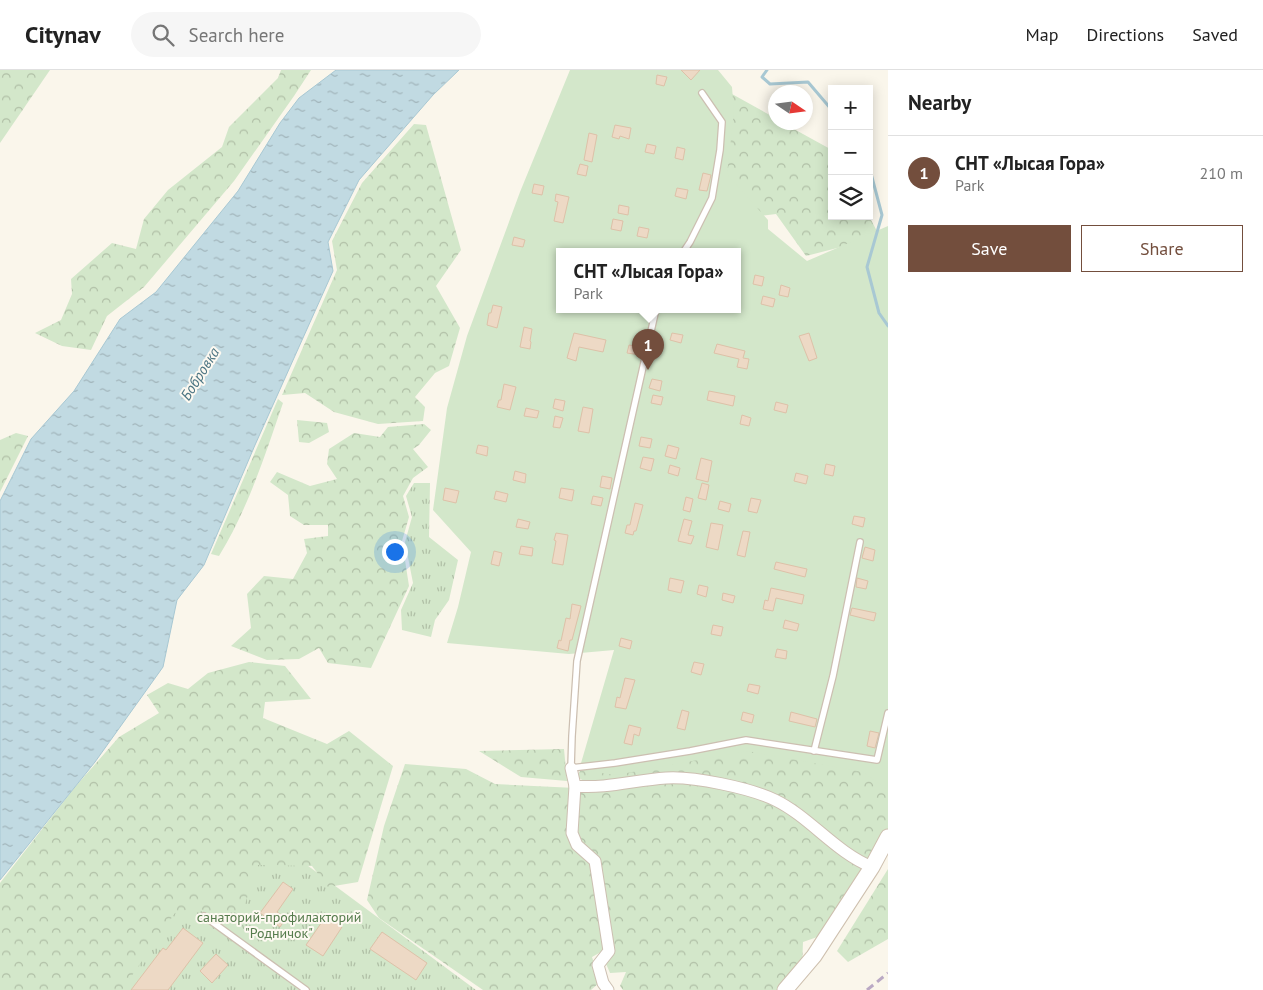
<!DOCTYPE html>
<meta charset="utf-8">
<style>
body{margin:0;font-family:"PT Sans",sans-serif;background:#f6f6f6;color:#222}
.controls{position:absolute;right:15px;top:15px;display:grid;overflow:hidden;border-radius:0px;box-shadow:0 2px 12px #0003}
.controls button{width:45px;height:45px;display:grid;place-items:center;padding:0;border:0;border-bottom:1px solid #e0e0e0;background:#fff;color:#222;font:25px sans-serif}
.compass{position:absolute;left:768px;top:15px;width:45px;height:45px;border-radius:50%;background:#fff;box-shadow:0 2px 12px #0003;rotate:103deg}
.you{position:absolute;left:394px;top:481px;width:18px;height:18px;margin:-12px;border:4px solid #fff;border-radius:50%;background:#1a73e8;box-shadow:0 0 0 8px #1a73e833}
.badge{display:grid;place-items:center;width:32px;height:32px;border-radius:50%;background:#734e3d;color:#fff;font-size:16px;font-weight:700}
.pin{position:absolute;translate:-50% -41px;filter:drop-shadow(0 1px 2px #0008)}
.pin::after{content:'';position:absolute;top:26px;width:18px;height:15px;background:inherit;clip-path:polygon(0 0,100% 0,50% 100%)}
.popup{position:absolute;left:556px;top:178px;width:185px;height:65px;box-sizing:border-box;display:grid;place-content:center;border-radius:0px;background:#fff;filter:drop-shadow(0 1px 4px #0005);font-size:16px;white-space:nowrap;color:#767676}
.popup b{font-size:19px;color:#222}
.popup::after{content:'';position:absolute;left:50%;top:100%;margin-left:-10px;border:10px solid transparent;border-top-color:#fff}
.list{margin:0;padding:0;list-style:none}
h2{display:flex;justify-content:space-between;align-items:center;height:65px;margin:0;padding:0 20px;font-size:21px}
h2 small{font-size:16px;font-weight:400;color:#767676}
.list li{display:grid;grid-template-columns:32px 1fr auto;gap:15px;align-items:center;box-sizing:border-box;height:75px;padding:0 20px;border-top:1px solid #e0e0e0}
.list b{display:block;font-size:19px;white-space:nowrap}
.list p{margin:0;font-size:16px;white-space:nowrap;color:#767676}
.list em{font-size:16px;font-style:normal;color:#767676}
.actions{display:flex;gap:10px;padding:15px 20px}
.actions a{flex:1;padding:11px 0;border:1px solid #734e3d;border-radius:0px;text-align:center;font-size:18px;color:#734e3d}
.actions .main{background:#734e3d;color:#fff}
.icon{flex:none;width:28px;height:28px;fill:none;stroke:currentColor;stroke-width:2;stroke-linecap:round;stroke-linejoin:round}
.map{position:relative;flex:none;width:888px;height:920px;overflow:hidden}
header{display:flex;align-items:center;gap:30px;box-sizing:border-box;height:70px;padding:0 25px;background:#fff;border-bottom:1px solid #e0e0e0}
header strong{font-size:24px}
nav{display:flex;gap:28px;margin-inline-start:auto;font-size:18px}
.search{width:350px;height:45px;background:#f6f6f6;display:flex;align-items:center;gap:12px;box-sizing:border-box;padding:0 18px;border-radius:28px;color:#767676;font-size:19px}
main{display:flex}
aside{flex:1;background:#fff}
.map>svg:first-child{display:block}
.grass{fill:url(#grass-tufts)}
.forest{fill:url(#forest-crowns)}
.garden{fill:#d3e7ca;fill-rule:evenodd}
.water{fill:url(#water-ripples);stroke:#a8c8d3}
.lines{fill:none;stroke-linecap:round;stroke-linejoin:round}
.stream{stroke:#a8c8d3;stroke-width:3}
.building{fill:#edd9c5;stroke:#ddc1a8}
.service-casing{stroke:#ccbfb1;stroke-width:8}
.minor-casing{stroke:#ccbfb1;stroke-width:13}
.secondary-casing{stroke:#cec0af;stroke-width:17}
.service{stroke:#fff;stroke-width:5.5}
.minor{stroke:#fff;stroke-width:11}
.secondary{stroke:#fff;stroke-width:15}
.rail{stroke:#baa9c4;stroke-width:3;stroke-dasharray:8 5;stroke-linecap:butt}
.labels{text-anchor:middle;stroke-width:4;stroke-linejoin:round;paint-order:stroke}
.park-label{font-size:14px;fill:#567c4d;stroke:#fdf9f1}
.water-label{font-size:15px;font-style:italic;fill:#4c7583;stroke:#fdf9f1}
</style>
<header>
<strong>Citynav</strong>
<div class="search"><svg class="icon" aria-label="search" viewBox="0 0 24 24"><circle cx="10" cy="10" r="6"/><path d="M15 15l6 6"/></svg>Search here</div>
<nav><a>Map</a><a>Directions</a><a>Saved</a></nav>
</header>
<main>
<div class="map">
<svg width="888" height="920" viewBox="0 0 888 920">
<defs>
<pattern id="grass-tufts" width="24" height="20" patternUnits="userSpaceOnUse" patternTransform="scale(1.25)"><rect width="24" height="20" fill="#d3e7ca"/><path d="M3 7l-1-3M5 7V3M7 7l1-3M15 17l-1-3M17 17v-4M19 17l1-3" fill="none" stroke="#b0bfa6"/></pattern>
<pattern id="forest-crowns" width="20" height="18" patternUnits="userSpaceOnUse" patternTransform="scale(1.25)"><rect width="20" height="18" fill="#d3e7ca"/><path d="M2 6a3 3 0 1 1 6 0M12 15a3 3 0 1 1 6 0" fill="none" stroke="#b0bfa6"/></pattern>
<pattern id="water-ripples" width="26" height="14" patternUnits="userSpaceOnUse" patternTransform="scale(1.25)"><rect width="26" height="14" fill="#c1dae2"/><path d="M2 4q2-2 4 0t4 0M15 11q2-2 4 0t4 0" fill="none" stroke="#a1b4ba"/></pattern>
</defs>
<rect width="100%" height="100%" fill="#faf6eb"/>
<g class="grass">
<polygon points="414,413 430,413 429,467 458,490 449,530 435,550 431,567 402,560 401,540 413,513 405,472 412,447 406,426"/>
<polygon points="292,784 476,920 100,920 169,816"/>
</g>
<g class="forest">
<polygon points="0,0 50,0 0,73"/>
<polygon points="281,0 311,0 294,26 234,111 144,217 107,246 91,280 62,276 35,263 61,250 72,224 71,209 112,173 136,179 144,149 168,120 222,77 229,57 278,8"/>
<polygon points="732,24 775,48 776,52 783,53 832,80 832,146 869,146 880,167 806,186 776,144 760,146 724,109"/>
<polygon points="414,54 426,55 461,180 436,216 460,258 449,296 435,303 415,327 425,337 423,351 378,354 334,342 305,323 282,325 337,200 332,171 362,113"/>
<path d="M 278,329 L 283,333 C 265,385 248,439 219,486 L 211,484 Z"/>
<polygon points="297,350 327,353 329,362 309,373 299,372"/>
<polygon points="424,354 431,360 419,375 413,379 428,397 413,408 403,426 409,447 402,471 409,516 371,598 328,593 319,578 299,589 267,590 231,576 251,558 247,524 264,506 293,509 307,483 304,469 328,466 328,455 304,455 290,446 288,425 270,412 277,402 310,416 337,409 327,394 329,379 354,363 380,367 388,357"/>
<polygon points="16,363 28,366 0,422 0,370"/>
<polygon points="249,592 285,596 311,629 265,632 263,648 327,674 349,661 393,696 358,812 328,817 312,796 258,795 243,840 215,846 197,837 175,843 122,920 0,920 0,813 75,717 119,667 159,643 147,625 168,613 188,619 208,603"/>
<polygon points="738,674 888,697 888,767 871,793 856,787 807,746 713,709 591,715 577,707 581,699"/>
<polygon points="564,679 567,711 521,707 479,681"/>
<polygon points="405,694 466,699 495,714 596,719 672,709 726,716 779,734 864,801 823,865 803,872 802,897 784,920 623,920 620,916 626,902 610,903 601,882 592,887 600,912 591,920 483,920 379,848 367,830 384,756"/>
<polygon points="888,799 888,869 848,892 837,881"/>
</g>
<path class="garden" d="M 570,0 L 718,0 L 732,17 L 734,43 L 727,104 L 768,150 L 768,159 L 807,191 L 888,156 L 888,720 L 863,702 L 747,681 L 616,705 L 579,700 L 614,580 L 569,584 L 447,573 L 458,537 L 471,482 L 433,440 L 447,338 L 467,266 L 520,122 ZM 559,181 L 737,181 L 737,239 L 559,239 Z"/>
<polygon class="water" points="336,0 459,0 433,25 359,110 328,172 333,201 255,375 204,495 177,530 163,597 95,692 0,810 0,431 31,369 74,321 120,249 156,222 238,121 280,53 299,28"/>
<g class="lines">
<g class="stream">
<polyline points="767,0 762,7 770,14 808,12 831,39 832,43"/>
<polyline points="869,96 882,145 867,197 879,243 888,256"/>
</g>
</g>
<g class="building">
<polygon points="681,0 700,0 691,10"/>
<polygon points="657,5 667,7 664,16 656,14"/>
<polygon points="615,55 631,58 629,69 620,66 619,69 612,67"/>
<polygon points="589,63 597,65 592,92 584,90"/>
<polygon points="647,74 656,76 654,84 645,82"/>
<polygon points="677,77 685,79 683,90 675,88"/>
<polygon points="580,94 588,96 586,106 577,104"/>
<polygon points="703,103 711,105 707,121 699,120"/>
<polygon points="534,114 544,116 542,125 532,123"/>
<polygon points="677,118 688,120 686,129 675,126"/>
<polygon points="556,124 569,127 563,153 554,151 558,132 555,131"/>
<polygon points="619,135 629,137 628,145 618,143"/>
<polygon points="613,149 623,151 621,161 611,159"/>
<polygon points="639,157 649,159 647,168 637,166"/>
<polygon points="514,167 525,170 523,177 512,175"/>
<polygon points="755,205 764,207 762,216 753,214"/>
<polygon points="781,215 790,218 788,227 779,225"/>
<polygon points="763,226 775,229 773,237 761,234"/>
<polygon points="493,235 502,237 497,258 487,255 489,243 491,243"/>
<polygon points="524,257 532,259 530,271 531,272 530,279 520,277"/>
<polygon points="574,263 606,270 603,282 579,277 576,291 567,288"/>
<polygon points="672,263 683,265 681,273 670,270"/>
<polygon points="809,263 817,288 809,291 799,266"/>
<polygon points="717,274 745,281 743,288 749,289 747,299 737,297 739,289 714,283"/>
<polygon points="629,275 641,277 640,285 627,283"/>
<polygon points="652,309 662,311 660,321 649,318"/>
<polygon points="504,314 516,317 510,340 497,337 499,330 501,330"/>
<polygon points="709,321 735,326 733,336 707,330"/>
<polygon points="653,325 663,327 661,335 651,333"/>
<polygon points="555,329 565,331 563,341 553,338"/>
<polygon points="776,332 788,335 786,343 774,340"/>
<polygon points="583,337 593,339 589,363 578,361"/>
<polygon points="526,338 539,341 537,348 524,346"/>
<polygon points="742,345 751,348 749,356 740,354"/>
<polygon points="555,346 563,348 560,358 553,357"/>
<polygon points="641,367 652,369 650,378 639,376"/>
<polygon points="478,375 488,377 487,386 476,383"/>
<polygon points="668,375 679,378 676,389 665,386"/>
<polygon points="643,387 654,389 651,401 640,398"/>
<polygon points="701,388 712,391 708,412 696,409"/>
<polygon points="826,394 835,396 833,406 824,404"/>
<polygon points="670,395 680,398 678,406 668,403"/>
<polygon points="515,401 526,404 525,413 513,410"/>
<polygon points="796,403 808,406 806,414 794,411"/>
<polygon points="602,406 612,408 610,419 600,417"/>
<polygon points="702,413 709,415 706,430 698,428"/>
<polygon points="445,418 459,421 456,433 443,430"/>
<polygon points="561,418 574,420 572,431 559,428"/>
<polygon points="496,421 508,424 506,432 494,429"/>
<polygon points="593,426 603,428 601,436 591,434"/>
<polygon points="686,427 693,429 690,442 683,440"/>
<polygon points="751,428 761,430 757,443 748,441"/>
<polygon points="720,431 731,434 729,442 718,439"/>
<polygon points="635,433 643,435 636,461 634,461 633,465 625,463 627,455 630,455"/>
<polygon points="854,446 865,448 863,457 852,454"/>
<polygon points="518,449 530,452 528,459 516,457"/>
<polygon points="684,449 692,451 688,465 694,466 691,474 678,471"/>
<polygon points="711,453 723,455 718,480 706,477"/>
<polygon points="743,461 750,462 745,487 737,485"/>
<polygon points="556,463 568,465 563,495 552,493 556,471 554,470"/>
<polygon points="521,476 533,478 532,486 519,484"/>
<polygon points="865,477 875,480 873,491 862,488"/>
<polygon points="494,481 502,483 499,496 491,494"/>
<polygon points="776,492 807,499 805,507 774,499"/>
<polygon points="670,508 684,511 681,523 668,520"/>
<polygon points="857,508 868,511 866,519 856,517"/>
<polygon points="699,515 708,517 706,527 697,524"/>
<polygon points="771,518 804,525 802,534 776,528 773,541 763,539 765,530 768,531"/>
<polygon points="723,523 735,526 733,533 722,530"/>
<polygon points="572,534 581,536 572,570 570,570 568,581 557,578 559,570 561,571 566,548 570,549"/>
<polygon points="852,538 876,543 874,551 850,545"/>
<polygon points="785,550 799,554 797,561 783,558"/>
<polygon points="713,555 723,557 721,566 711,564"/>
<polygon points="621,568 632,571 630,579 619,576"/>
<polygon points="777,579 787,581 786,589 775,587"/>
<polygon points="694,592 704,594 701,605 691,602"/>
<polygon points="625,608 635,610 626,639 615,637 617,627 620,628"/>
<polygon points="749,614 760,616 758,624 747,621"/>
<polygon points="682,640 689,642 685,660 677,658"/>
<polygon points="743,642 754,645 752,653 741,650"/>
<polygon points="791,642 817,649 815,657 789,651"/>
<polygon points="629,655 641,658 639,666 634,664 632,675 624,673"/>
<polygon points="870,661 879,663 875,678 867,676"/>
<polygon points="283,812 293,819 277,842 286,848 280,857 260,843"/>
<polygon points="326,846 342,857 323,886 306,875"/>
<polygon points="183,858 203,873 168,920 131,920 163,878 166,880"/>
<polygon points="382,862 427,893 416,910 370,879"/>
<polygon points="216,884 228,895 212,913 200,901"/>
</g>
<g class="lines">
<defs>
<g id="service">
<polyline points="684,181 690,172 712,128 720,80 722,52 702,23"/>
<polyline points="656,239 577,591 572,666 571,698 615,693 690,681 746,670 877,690 888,643"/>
<polyline points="814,681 833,606 860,472"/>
<polyline points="204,846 306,920"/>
</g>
<g id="minor">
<path d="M 571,698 L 575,716 C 606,719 635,710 666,708 C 693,706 750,718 775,730 C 810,747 835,782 872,797"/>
<polyline points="575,716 572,763 577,775 595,791 609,881 598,895 603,913 608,920"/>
</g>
<polyline id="secondary" points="785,920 814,886 872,797 888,767"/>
</defs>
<use href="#service" class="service-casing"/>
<use href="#minor" class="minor-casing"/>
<use href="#secondary" class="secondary-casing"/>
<use href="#service" class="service"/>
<use href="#minor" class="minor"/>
<use href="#secondary" class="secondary"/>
<polyline class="rail" points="867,920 888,903"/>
</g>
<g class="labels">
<g class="park-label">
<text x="279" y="852">санаторий-профилакторий<tspan x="279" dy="16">"Родничок"</tspan></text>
</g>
<g class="water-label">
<text transform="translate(200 304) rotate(-58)" y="5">Бобровка</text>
</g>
</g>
</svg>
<div class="controls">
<button>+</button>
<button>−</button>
<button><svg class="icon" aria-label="layers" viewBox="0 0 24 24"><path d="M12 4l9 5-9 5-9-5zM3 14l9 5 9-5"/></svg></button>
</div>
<svg class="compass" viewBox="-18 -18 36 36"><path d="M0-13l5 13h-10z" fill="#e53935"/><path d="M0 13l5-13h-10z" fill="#767676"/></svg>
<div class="you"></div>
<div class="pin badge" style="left:648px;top:300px">1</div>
<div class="popup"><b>СНТ «Лысая Гора»</b>Park</div>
</div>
<aside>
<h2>Nearby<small></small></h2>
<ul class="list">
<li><span class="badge">1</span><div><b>СНТ «Лысая Гора»</b><p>Park</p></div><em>210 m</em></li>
</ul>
<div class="actions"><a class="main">Save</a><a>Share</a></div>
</aside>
</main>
